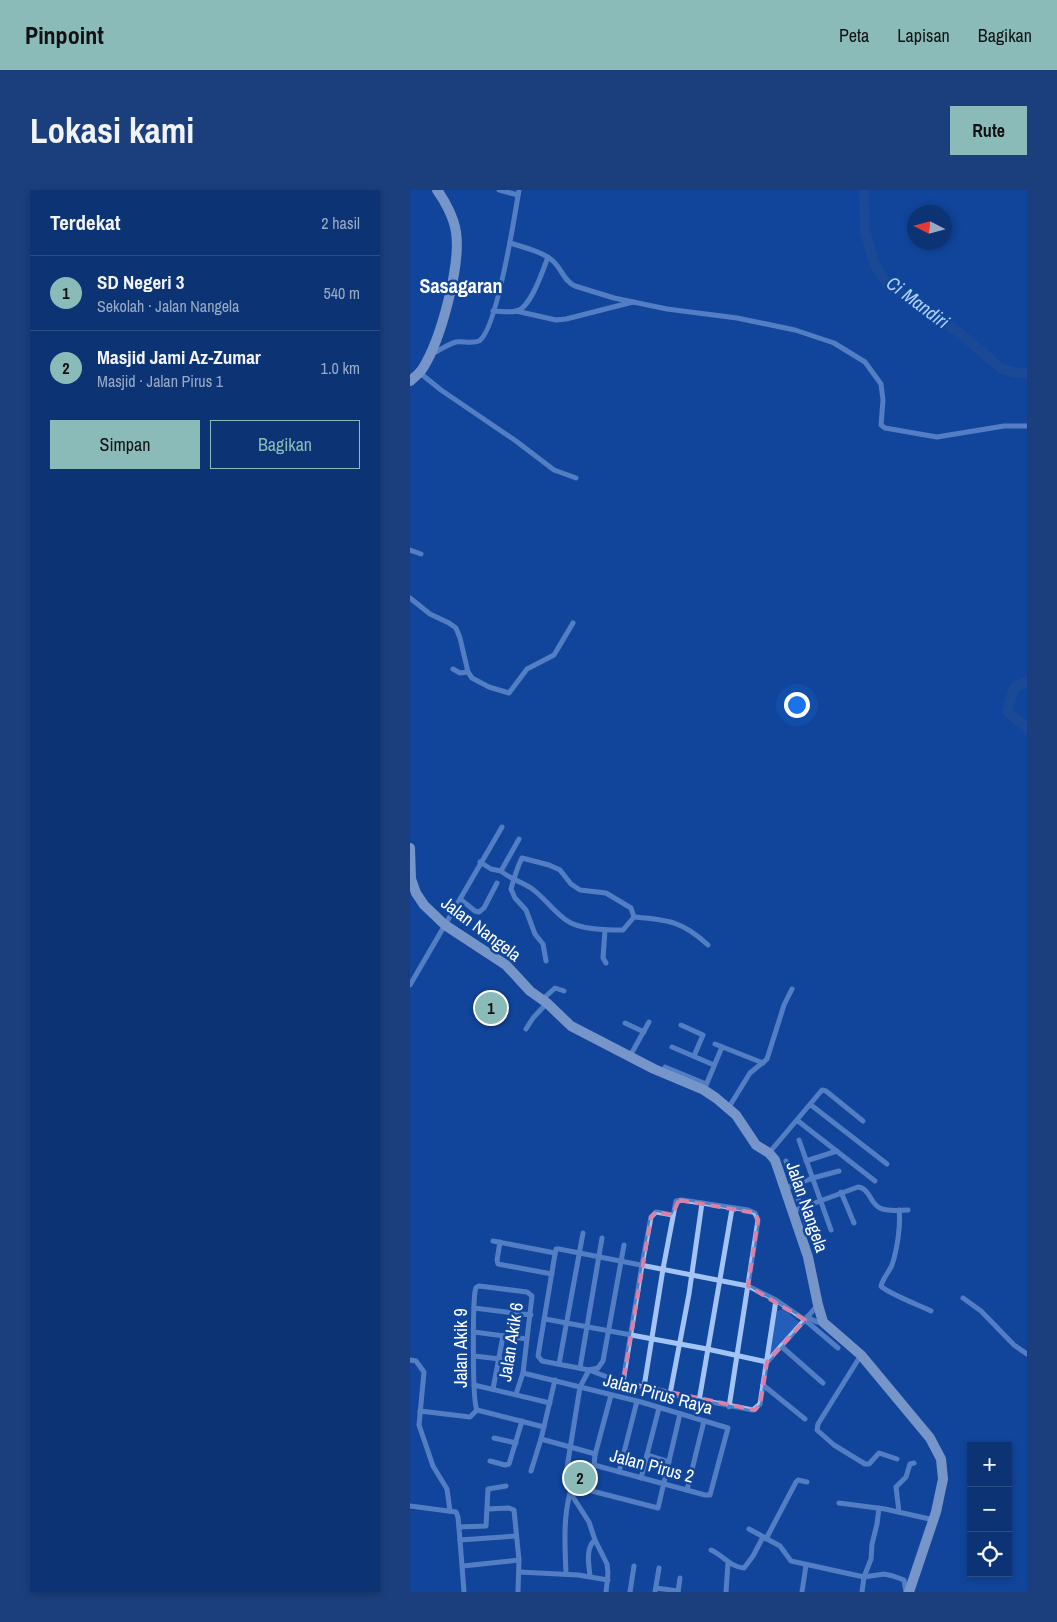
<!DOCTYPE html>
<html lang="id">
<meta charset="utf-8">
<style>
body{margin:0;font-family:"Archivo Narrow",sans-serif;background:#1a3f7c;color:#f1f3f6}
.controls{position:absolute;right:15px;bottom:15px;display:grid;overflow:hidden;border-radius:0px;box-shadow:0 2px 8px #0003}
.controls button{width:45px;height:45px;display:grid;place-items:center;padding:0;border:0;border-bottom:1px solid #2c4f86;background:#0c3474;color:#f1f3f6;font:25px sans-serif}
.compass{position:absolute;left:497px;top:15px;width:45px;height:45px;border-radius:50%;background:#0c3474;box-shadow:0 2px 8px #0003;rotate:276deg}
.you{position:absolute;left:386px;top:514px;width:18px;height:18px;margin:-12px;border:4px solid #fff;border-radius:50%;background:#1a73e8;box-shadow:0 0 0 8px #1a73e833}
.badge{display:grid;place-items:center;width:32px;height:32px;border-radius:50%;background:#8bbbb9;color:#111;font-size:16px;font-weight:700}
.pin{position:absolute;translate:-50% -50%;border:2px solid #fff;box-shadow:0 1px 5px #0006}
.list{margin:0;padding:0;list-style:none}
h2{display:flex;justify-content:space-between;align-items:center;height:65px;margin:0;padding:0 20px;font-size:21px}
h2 small{font-size:16px;font-weight:400;color:#9aaac5}
.list li{display:grid;grid-template-columns:32px 1fr auto;gap:15px;align-items:center;box-sizing:border-box;height:75px;padding:0 20px;border-top:1px solid #2c4f86}
.list b{display:block;font-size:19px;white-space:nowrap}
.list p{margin:0;font-size:16px;white-space:nowrap;color:#9aaac5}
.list em{font-size:16px;font-style:normal;color:#9aaac5}
.actions{display:flex;gap:10px;padding:15px 20px}
.actions a{flex:1;padding:11px 0;border:1px solid #8bbbb9;border-radius:0px;text-align:center;font-size:18px;color:#8bbbb9}
.actions .main{background:#8bbbb9;color:#111}
.icon{flex:none;width:28px;height:28px;fill:none;stroke:currentColor;stroke-width:2;stroke-linecap:round;stroke-linejoin:round}
.map{position:relative;flex:none;width:617px;height:1402px;overflow:hidden;border-radius:0px}
header{display:flex;align-items:center;gap:30px;box-sizing:border-box;height:70px;padding:0 25px;background:#8bbbb9;color:#111}
header strong{font-size:24px}
nav{display:flex;gap:28px;margin-inline-start:auto;font-size:18px}
.intro{display:flex;align-items:center;justify-content:space-between;box-sizing:border-box;height:120px;padding:0 30px}
h1{margin:0;font-size:35px}
.button{padding:12px 22px;border-radius:0px;background:#8bbbb9;color:#111;font-size:18px;font-weight:700}
main{display:flex;gap:30px;padding:0 30px}
aside{flex:1;background:#0c3474;border-radius:0px;box-shadow:0 2px 8px #0003}
.map>svg:first-child{display:block}
.green{fill:#235fba}
.lines{fill:none;stroke-linecap:round;stroke-linejoin:round}
.river{stroke:#284f8f;stroke-width:10}
.street{stroke:#a4c4f5;stroke-width:5}
.primary{stroke:#f2f6ff;stroke-width:10}
.marked{fill:none;stroke:#dd80a5;stroke-width:4;stroke-dasharray:10 6;stroke-linejoin:round}
.labels{text-anchor:middle;stroke-width:5;stroke-linejoin:round;paint-order:stroke}
.street-label{font-size:18px;fill:#fff;stroke:#10469b}
.water-label{font-size:19px;font-style:italic;fill:#b1cffb;stroke:#10469b}
.quarter-label{font-size:20px;font-weight:bold;fill:#fff;stroke:#10469b}
</style>
<header>
<strong>Pinpoint</strong>
<nav><a>Peta</a><a>Lapisan</a><a>Bagikan</a></nav>
</header>
<div class="intro"><h1>Lokasi kami</h1><a class="button">Rute</a></div>
<main>
<aside>
<h2>Terdekat<small>2 hasil</small></h2>
<ul class="list">
<li><span class="badge">1</span><div><b>SD Negeri 3</b><p>Sekolah · Jalan Nangela</p></div><em>540 m</em></li>
<li><span class="badge">2</span><div><b>Masjid Jami Az-Zumar</b><p>Masjid · Jalan Pirus 1</p></div><em>1.0 km</em></li>
</ul>
<div class="actions"><a class="main">Simpan</a><a>Bagikan</a></div>
</aside>
<div class="map">
<svg width="617" height="1402" viewBox="0 0 617 1402">
<rect width="100%" height="100%" fill="#10469b"/>
<polygon class="green" points="374,1119 389,1132 362,1165 360,1163 367,1121"/>
<g class="lines">
<g class="river">
<polyline points="454,0 455,41 465,75 478,95 546,140 592,179 603,182 617,184"/>
<polyline points="617,491 604,498 597,521 617,538"/>
</g>
<g class="street">
<polyline points="89,0 108,5"/>
<path d="M 100,53 C 113,57 134,62 144,72 C 152,80 155,92 165,96 L 204,108 L 257,119 L 327,128 L 385,140 L 424,153 L 455,172 L 471,194 L 473,210 L 471,235 L 475,238 L 527,247 L 594,236 L 617,236"/>
<path d="M 83,121 C 91,121 100,123 107,121 C 121,117 133,80 138,67"/>
<polyline points="106,121 146,130 156,129 223,112"/>
<path d="M 22,164 C 30,160 38,154 46,152 C 53,151 62,154 69,151 C 87,140 105,24 109,0"/>
<polyline points="10,183 31,200 106,251 144,280 166,288"/>
<polyline points="0,360 11,364"/>
<polyline points="0,408 20,424 39,433 46,438 50,448 58,482 62,488 79,497 99,503 117,479 144,465 163,433"/>
<polyline points="43,479 50,483 58,482"/>
<polyline points="70,672 81,679 91,681 109,649"/>
<path d="M 91,681 C 100,689 112,692 121,698 C 134,707 143,721 156,730 C 169,740 198,740 213,740 L 224,727 L 221,718 L 196,703 L 170,700 L 161,694 L 150,680 L 139,675 L 112,668 C 107,677 104,689 101,699 L 105,708 L 116,720 L 125,744 L 133,754 L 136,771"/>
<polyline points="50,709 65,721 69,722 74,718 87,693"/>
<path d="M 224,727 C 258,730 272,731 298,755"/>
<polyline points="195,740 193,768 196,773"/>
<polyline points="0,795 92,637"/>
<polyline points="133,809 145,798 154,801"/>
<polyline points="215,833 234,842"/>
<polyline points="271,835 293,845 284,866"/>
<polyline points="116,839 123,828 137,813"/>
<polyline points="305,854 353,873"/>
<polyline points="262,857 304,875"/>
<polyline points="220,866 239,832"/>
<polyline points="255,877 296,894"/>
<polyline points="294,900 312,857"/>
<polyline points="401,915 477,974"/>
<polyline points="319,917 340,883 357,869 374,815 382,799"/>
<polyline points="388,931 465,991"/>
<polyline points="389,950 421,1040"/>
<polyline points="359,963 412,900 416,901 453,931"/>
<polyline points="376,971 399,1042"/>
<polyline points="396,971 427,961"/>
<polyline points="376,998 403,988 429,981"/>
<polyline points="431,1002 444,1033"/>
<path d="M 489,1020 C 491,1035 487,1060 482,1075 C 479,1082 473,1088 471,1096 C 475,1102 511,1116 521,1121"/>
<path d="M 383,1021 L 448,997 C 460,998 460,1014 470,1018 C 478,1022 489,1020 498,1020"/>
<polyline points="83,1051 145,1063"/>
<polyline points="90,1052 87,1070 88,1074 142,1084"/>
<polyline points="553,1108 571,1121 604,1155 617,1164"/>
<polyline points="366,1110 350,1214 343,1220 260,1204 205,1190 179,1180 132,1171 128,1166 144,1070 146,1059 149,1059 338,1096 366,1110 395,1130 428,1158"/>
<polyline points="64,1118 121,1125"/>
<polyline points="397,1127 407,1132 413,1132"/>
<polyline points="135,1129 297,1159 357,1172 408,1115"/>
<polyline points="64,1142 117,1149"/>
<polyline points="371,1156 413,1193"/>
<polyline points="451,1165 408,1234 407,1240 424,1255 455,1274 459,1274 469,1263 487,1269"/>
<polyline points="64,1166 90,1169"/>
<polyline points="0,1170 6,1171 14,1182 9,1235 23,1276 37,1299 40,1321"/>
<polyline points="149,1174 173,1043"/>
<polyline points="170,1178 192,1048"/>
<polyline points="113,1183 170,1197 156,1284 163,1307 179,1332 185,1350 197,1374 198,1383 196,1402"/>
<polyline points="145,1190 131,1249 182,1263 185,1265 184,1275 295,1305 300,1305 318,1238 231,1212 170,1197 179,1180 188,1178 193,1171 214,1055"/>
<polyline points="213,1192 232,1075 241,1027 246,1022 263,1025"/>
<polyline points="64,1195 140,1213"/>
<polyline points="353,1195 395,1229"/>
<polyline points="234,1197 253,1079 266,1011 272,1010 338,1020 345,1023 348,1030 319,1217"/>
<polyline points="83,1199 93,1146"/>
<polyline points="260,1204 279,1104 292,1013"/>
<polyline points="289,1211 322,1019"/>
<path d="M 67,1220 C 62,1212 63,1115 65,1102 C 66,1097 65,1098 69,1096 L 117,1102 L 122,1106 L 113,1183 L 106,1204"/>
<polyline points="67,1220 134,1237"/>
<polyline points="10,1221 60,1227 67,1220"/>
<polyline points="84,1248 106,1253"/>
<polyline points="185,1265 201,1205"/>
<polyline points="237,1265 259,1272"/>
<polyline points="80,1271 95,1275 99,1274 112,1231"/>
<polyline points="121,1281 131,1249"/>
<polyline points="209,1282 227,1211"/>
<polyline points="231,1288 249,1218"/>
<polyline points="157,1292 174,1299 248,1318 270,1224"/>
<polyline points="178,1300 184,1275"/>
<polyline points="277,1300 294,1231"/>
<polyline points="429,1313 475,1319 524,1330"/>
<polyline points="0,1316 46,1322 48,1327 50,1350"/>
<polyline points="77,1319 99,1318 104,1320 109,1370 108,1402"/>
<polyline points="489,1322 486,1297 496,1287 500,1274 504,1273"/>
<polyline points="49,1337 76,1336 78,1299 96,1296"/>
<polyline points="339,1339 370,1356 381,1371 454,1387 474,1384 483,1386 494,1390 496,1402"/>
<polyline points="356,1349 386,1292 388,1290 397,1292"/>
<path d="M 301,1360 C 313,1365 320,1377 334,1378 L 343,1366 L 353,1347"/>
<polyline points="53,1376 109,1370"/>
<polyline points="109,1382 168,1385 198,1390"/>
<path d="M 156,1384 C 155,1357 153,1329 160,1303"/>
<path d="M 180,1386 C 179,1375 175,1358 185,1350"/>
<polyline points="246,1398 268,1401"/>
<polyline points="54,1402 50,1350 106,1346"/>
<polyline points="220,1402 224,1376"/>
<polyline points="245,1402 249,1378"/>
<polyline points="268,1402 270,1388"/>
<polyline points="316,1402 318,1373"/>
<polyline points="392,1402 396,1375"/>
<polyline points="452,1402 454,1387 461,1369 462,1354 467,1334 469,1318"/>
</g>
<g class="primary">
<path d="M 0,191 C 5,187 10,183 13,178 C 31,149 51,75 46,42 C 44,28 35,11 27,0"/>
<polyline points="0,658 1,689 6,703 14,715 35,735 96,775 120,801 137,813 161,836 244,879 294,900 306,908 326,925 346,955 359,963 365,970 398,1067 408,1115 413,1132 451,1165 520,1248 531,1269 533,1289 526,1322 499,1402"/>
</g>
</g>
<path d="M0 0H617V1402H0ZM 269,1010 L 345,1023 L 348,1030 L 338,1096 L 395,1130 L 357,1172 L 350,1214 L 345,1220 L 213,1192 L 241,1027 L 246,1022 L 262,1025 Z" fill="#10469b" fill-opacity=".55" fill-rule="evenodd"/>
<path class="marked" d="M 269,1010 L 345,1023 L 348,1030 L 338,1096 L 395,1130 L 357,1172 L 350,1214 L 345,1220 L 213,1192 L 241,1027 L 246,1022 L 262,1025 Z"/>
<g class="labels">
<g class="street-label">
<text transform="translate(71 739) rotate(37)" y="6">Jalan Nangela</text>
<text transform="translate(397 1017) rotate(71)" y="6">Jalan Nangela</text>
<text transform="translate(101 1152) rotate(-81)" y="6">Jalan Akik 6</text>
<text transform="translate(51 1158) rotate(-90)" y="6">Jalan Akik 9</text>
<text transform="translate(248 1204) rotate(15)" y="6">Jalan Pirus Raya</text>
<text transform="translate(242 1276) rotate(15)" y="6">Jalan Pirus 2</text>
</g>
<g class="water-label">
<text transform="translate(508 112) rotate(37)" y="7">Ci Mandiri</text>
</g>
<g class="quarter-label">
<text x="51" y="103">Sasagaran</text>
</g>
</g>
</svg>
<div class="controls">
<button>+</button>
<button>−</button>
<button><svg class="icon" aria-label="locate" viewBox="0 0 24 24"><circle cx="12" cy="12" r="6"/><path d="M12 2v4M12 18v4M2 12h4M18 12h4"/></svg></button>
</div>
<svg class="compass" viewBox="-18 -18 36 36"><path d="M0-13l5 13h-10z" fill="#e53935"/><path d="M0 13l5-13h-10z" fill="#9aaac5"/></svg>
<div class="you"></div>
<div class="pin badge" style="left:81px;top:818px">1</div>
<div class="pin badge" style="left:170px;top:1288px">2</div>
</div>
</main>
